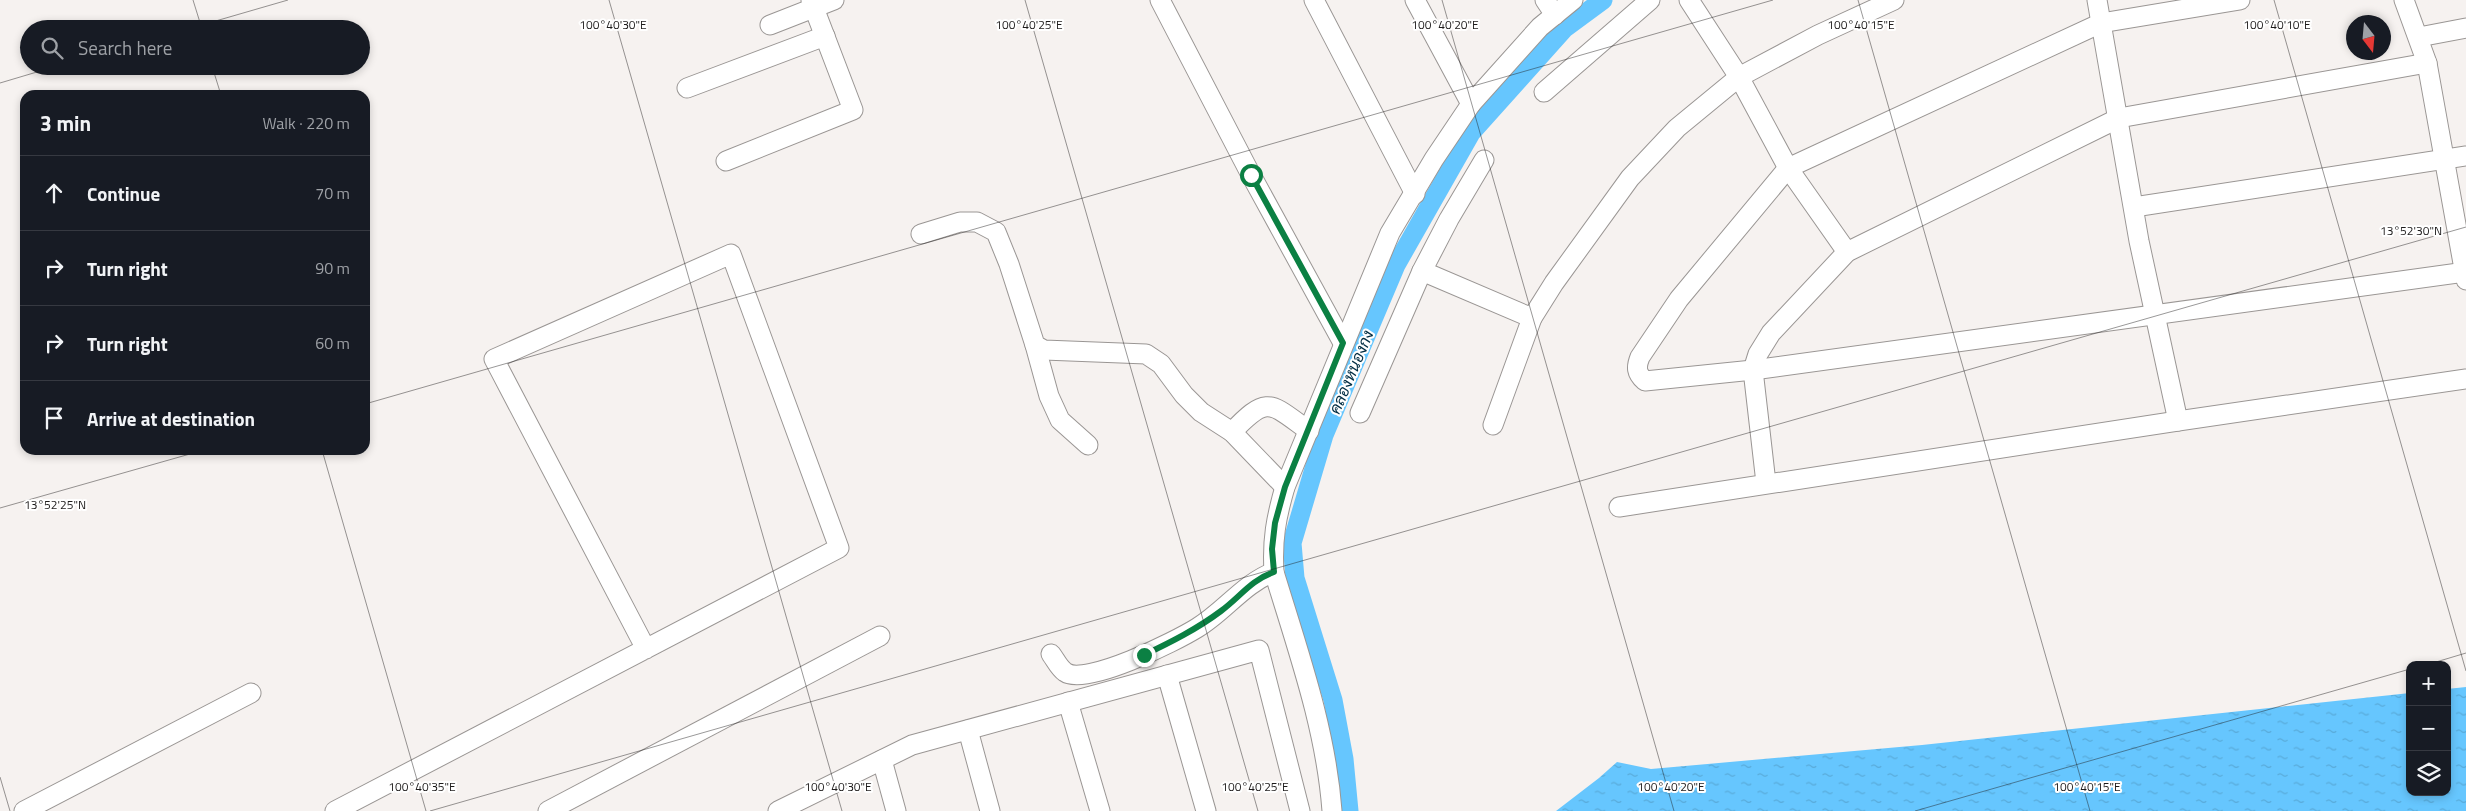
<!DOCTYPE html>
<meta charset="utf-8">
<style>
body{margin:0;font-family:"Titillium Web",Sarabun,sans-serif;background:#242831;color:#f1f3f6}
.controls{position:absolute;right:15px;bottom:15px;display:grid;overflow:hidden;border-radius:10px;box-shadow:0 2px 8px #0003}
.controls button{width:45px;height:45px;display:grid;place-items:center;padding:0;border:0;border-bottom:1px solid #363941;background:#171b24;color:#f1f3f6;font:25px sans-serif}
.compass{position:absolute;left:2346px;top:15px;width:45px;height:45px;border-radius:50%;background:#171b24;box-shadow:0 2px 8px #0003;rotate:164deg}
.stop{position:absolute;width:15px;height:15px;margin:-11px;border:4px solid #0b8043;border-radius:50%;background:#fff}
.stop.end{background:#0b8043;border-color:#fff;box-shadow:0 1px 5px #0008}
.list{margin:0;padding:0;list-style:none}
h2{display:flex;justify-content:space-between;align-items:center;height:65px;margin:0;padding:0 20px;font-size:21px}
h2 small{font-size:16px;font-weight:400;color:#9ea1a6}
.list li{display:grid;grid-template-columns:32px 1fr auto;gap:15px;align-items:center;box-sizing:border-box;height:75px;padding:0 20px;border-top:1px solid #363941}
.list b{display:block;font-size:19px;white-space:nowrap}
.list em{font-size:16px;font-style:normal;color:#9ea1a6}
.icon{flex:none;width:28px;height:28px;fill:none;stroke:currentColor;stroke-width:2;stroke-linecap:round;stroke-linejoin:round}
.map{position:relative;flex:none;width:2466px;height:811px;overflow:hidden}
.search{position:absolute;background:#171b24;box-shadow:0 2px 8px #0003;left:20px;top:20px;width:350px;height:55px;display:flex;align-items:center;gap:12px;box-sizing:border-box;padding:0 18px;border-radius:28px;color:#9ea1a6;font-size:19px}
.panel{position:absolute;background:#171b24;box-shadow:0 2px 8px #0003;left:20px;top:90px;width:350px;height:365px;border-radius:15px}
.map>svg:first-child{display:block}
.water{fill:url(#water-ripples)}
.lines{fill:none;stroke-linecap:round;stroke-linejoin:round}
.canal{stroke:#66c6fe;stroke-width:19}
.minor-casing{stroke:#9a9694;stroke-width:21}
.minor{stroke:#fff;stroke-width:19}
.route{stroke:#0b8043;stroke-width:6}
.ticks{fill:none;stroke:#1d1b1b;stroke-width:1;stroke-opacity:0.45}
.labels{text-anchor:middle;stroke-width:4;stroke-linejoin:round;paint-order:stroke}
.water-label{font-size:16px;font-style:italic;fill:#012d43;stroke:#fff}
.ticks-label{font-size:12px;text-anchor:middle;fill:#1d1b1b;stroke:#fff;stroke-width:4;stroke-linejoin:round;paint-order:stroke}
</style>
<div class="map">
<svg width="2466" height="811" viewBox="0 0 2466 811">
<defs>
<pattern id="water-ripples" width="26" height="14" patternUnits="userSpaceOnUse" patternTransform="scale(1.25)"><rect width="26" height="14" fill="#66c6fe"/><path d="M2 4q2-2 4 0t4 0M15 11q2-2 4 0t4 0" fill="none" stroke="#58aad9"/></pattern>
</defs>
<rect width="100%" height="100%" fill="#f6f2f0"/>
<polygon class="water" points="2466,687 2466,811 1556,811 1599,778 1617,762 1651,769 1922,745 2410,693 2410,792 2447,792 2447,689"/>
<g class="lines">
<polyline class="canal" points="1349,811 1344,759 1333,700 1295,578 1292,543 1324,435 1396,265 1471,133 1565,28 1603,0"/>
<defs>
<g id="minor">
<polyline points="1160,0 1251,175 1343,343"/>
<polyline points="1314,0 1415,194"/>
<polyline points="1415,0 1471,104"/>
<polyline points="1545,0 1555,15"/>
<polyline points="1689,0 1739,77 1788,168 1847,252"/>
<polyline points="2097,0 2139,241 2178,421"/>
<path d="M 2240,0 L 2101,23 L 1788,168 L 1679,299 L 1640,357 C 1636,367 1636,373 1645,381 L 1753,370 L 2466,272"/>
<polyline points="2404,0 2427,63 2466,280"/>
<polyline points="770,25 834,0"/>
<polyline points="2419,37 2466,28"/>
<polyline points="687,88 825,36"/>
<polyline points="1544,92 1650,0"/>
<polyline points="726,161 853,110 811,0"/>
<polyline points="2134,207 2466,156"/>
<polyline points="921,234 960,222 977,222 996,232 1009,264 1035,345 1044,350 1146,354 1161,364 1184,395 1201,412 1232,432 1285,487"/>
<polyline points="1422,271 1532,318"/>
<polyline points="1035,345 1049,396 1060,420 1088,445"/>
<polyline points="1360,413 1422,271 1449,219 1484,160"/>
<polyline points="1493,425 1532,318 1554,283 1630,178 1677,128 1739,77 1818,35 1894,0"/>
<path d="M 1232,432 C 1268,394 1270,403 1309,431"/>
<polyline points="1766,483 1753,370 1758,354 1771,333 1847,252 2119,118 2427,63"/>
<polyline points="1619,507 2178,421 2466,379"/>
<path d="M 1051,654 C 1055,659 1059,668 1065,672 C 1085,687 1176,641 1197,628 C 1224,612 1244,583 1274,572"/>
<polyline points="1167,675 1206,811"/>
<polyline points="1068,702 1100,811"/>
<polyline points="968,730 990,811"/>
<polyline points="882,760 896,811"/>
<polyline points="24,811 251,693"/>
<polyline points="335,811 839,548 731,254 494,359 646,649"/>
<polyline points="548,811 880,636"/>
<polyline points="778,811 912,745 1259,650 1300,811"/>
<path d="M 1332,811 C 1326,729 1298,651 1274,572 C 1272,540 1276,518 1285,487 L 1390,233 L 1434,159 L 1471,104 L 1540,27 L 1573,0"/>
</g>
</defs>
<use href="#minor" class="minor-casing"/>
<use href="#minor" class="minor"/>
</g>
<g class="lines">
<path class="route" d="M 1144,655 C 1171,642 1197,629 1221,611 C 1240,597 1251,580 1274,572 L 1272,549 L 1275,523 L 1285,487 L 1343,343 L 1251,175"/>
</g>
<path class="ticks" d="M 193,0 L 202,29M 609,0 L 842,811M 1025,0 L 1258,811M 1442,0 L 1674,811M 1858,0 L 2090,811M 2274,0 L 2466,671M 188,29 L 288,0M 212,66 L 221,95M 0,83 L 57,66M 365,404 L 1773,0M 322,450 L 426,811M 0,508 L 204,450M 2426,665 L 2466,653M 0,777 L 10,811M 430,811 L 2466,227M 1915,811 L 2410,669"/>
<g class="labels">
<g class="water-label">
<text transform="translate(1351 372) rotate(-67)" y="6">คลองหนองกง</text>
</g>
</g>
<g class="ticks-label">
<text x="613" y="29">100°40'30"E</text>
<text x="1029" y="29">100°40'25"E</text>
<text x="1445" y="29">100°40'20"E</text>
<text x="1861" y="29">100°40'15"E</text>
<text x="2277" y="29">100°40'10"E</text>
<text x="2411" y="235">13°52'30"N</text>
<text x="55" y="509">13°52'25"N</text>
<text x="422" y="791">100°40'35"E</text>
<text x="838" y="791">100°40'30"E</text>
<text x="1255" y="791">100°40'25"E</text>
<text x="1671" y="791">100°40'20"E</text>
<text x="2087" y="791">100°40'15"E</text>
</g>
</svg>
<div class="controls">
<button>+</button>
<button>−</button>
<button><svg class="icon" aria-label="layers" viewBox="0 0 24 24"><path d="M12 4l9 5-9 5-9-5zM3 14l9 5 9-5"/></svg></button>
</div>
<svg class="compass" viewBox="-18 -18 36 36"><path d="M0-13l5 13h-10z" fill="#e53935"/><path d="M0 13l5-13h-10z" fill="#9ea1a6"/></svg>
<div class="stop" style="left:1251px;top:175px"></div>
<div class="stop end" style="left:1144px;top:655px"></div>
<div class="search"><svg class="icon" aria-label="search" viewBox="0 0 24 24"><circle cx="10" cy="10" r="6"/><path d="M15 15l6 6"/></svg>Search here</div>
<section class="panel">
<h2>3 min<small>Walk · 220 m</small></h2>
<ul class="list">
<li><svg class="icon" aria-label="ahead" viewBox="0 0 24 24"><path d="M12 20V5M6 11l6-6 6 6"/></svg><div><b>Continue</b></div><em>70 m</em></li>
<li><svg class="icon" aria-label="right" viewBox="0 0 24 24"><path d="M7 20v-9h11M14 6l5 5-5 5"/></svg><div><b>Turn right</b></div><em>90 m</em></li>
<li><svg class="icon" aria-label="right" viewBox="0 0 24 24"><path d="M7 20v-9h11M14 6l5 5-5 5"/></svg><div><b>Turn right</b></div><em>60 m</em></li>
<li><svg class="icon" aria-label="arrive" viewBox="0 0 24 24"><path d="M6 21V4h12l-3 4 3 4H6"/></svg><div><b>Arrive at destination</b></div></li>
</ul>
</section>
</div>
